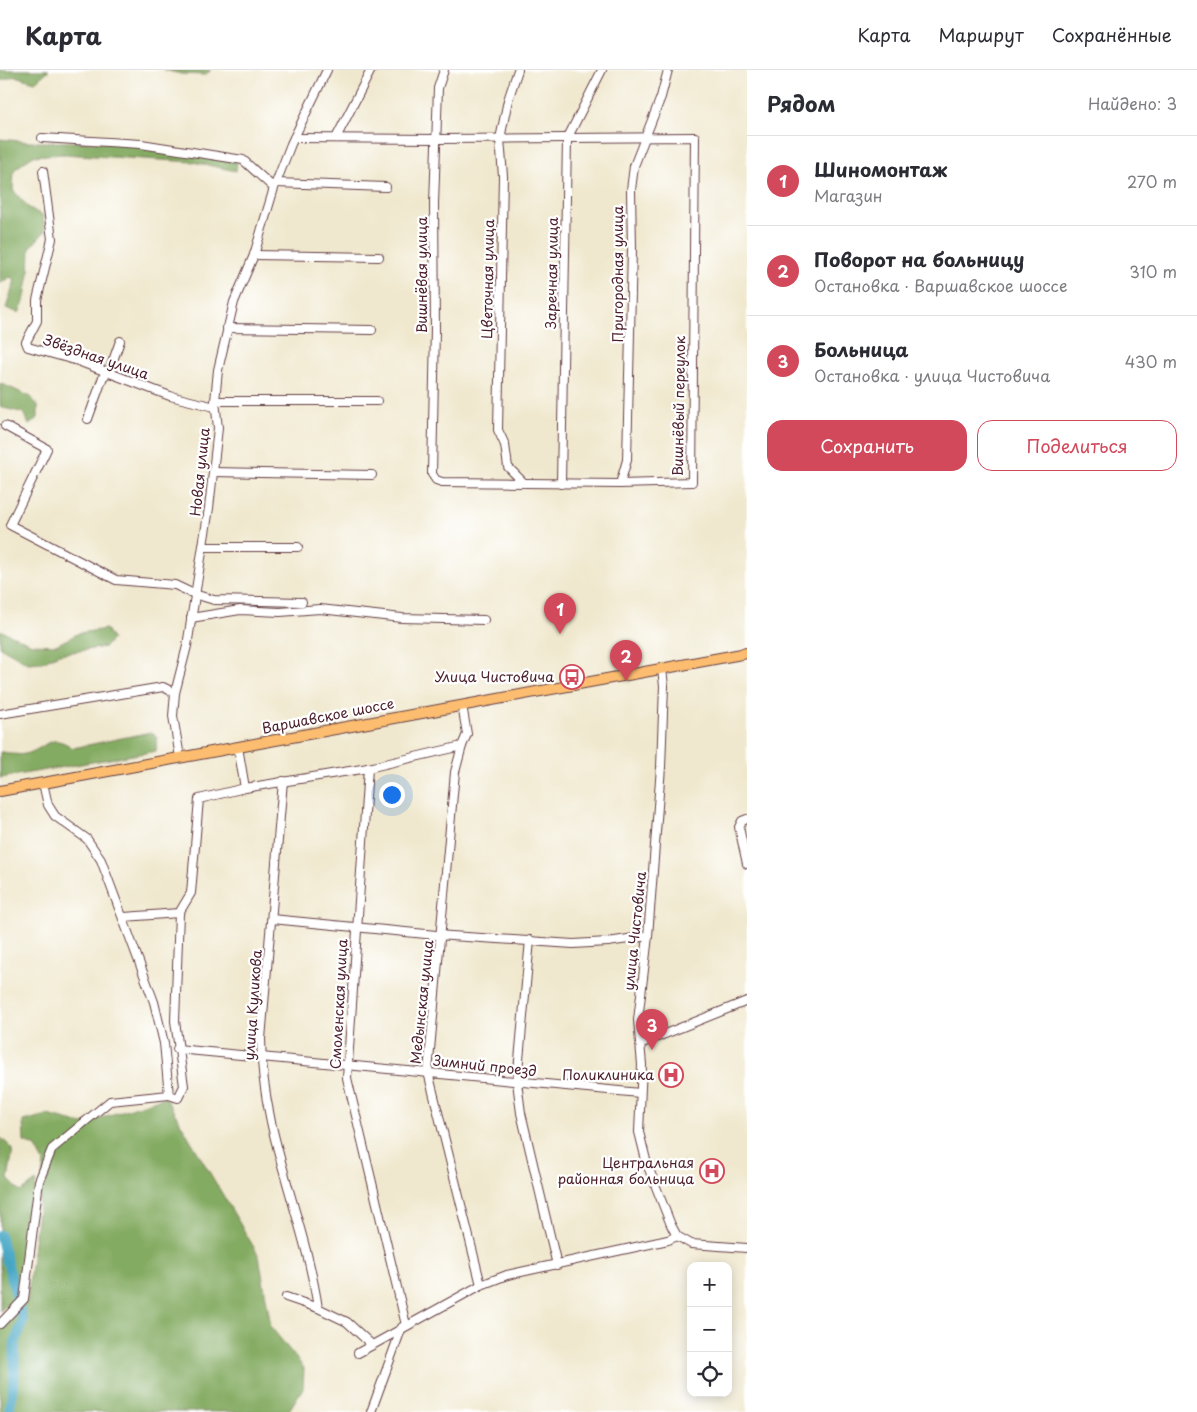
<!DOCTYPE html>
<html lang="ru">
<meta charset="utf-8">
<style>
body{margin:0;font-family:"Playpen Sans",sans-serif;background:#f7f7f7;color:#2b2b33}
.controls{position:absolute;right:15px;bottom:15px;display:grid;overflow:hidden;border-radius:10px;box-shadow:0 2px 12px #0003}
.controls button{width:45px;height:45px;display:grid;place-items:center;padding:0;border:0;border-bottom:1px solid #e1e1e2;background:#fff;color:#2b2b33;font:25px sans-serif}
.you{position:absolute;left:391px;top:724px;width:18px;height:18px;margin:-12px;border:4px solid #fff;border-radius:50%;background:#1a73e8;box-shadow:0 0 0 8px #1a73e833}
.badge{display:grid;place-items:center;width:32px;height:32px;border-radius:50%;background:#d1495b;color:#fff;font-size:16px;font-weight:700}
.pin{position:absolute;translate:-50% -41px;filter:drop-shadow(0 1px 2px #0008)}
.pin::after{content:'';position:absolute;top:26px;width:18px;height:15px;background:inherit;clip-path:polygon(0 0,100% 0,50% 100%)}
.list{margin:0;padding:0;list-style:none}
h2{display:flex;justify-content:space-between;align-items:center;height:65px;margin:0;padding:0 20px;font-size:21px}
h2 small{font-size:16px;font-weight:400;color:#7c7c81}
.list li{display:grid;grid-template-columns:32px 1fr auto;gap:15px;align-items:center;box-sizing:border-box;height:90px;padding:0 20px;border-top:1px solid #e1e1e2}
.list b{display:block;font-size:19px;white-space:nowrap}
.list p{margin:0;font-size:16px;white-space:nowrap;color:#7c7c81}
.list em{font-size:16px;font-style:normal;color:#7c7c81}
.actions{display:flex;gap:10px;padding:15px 20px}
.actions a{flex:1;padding:11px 0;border:1px solid #d1495b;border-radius:15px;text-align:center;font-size:18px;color:#d1495b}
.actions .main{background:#d1495b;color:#fff}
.icon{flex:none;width:28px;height:28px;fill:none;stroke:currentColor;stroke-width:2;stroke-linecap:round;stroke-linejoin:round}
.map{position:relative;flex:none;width:747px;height:1342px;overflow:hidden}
header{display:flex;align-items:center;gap:30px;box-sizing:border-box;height:70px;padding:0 25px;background:#fff;border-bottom:1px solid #e1e1e2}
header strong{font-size:24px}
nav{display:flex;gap:28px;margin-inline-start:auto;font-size:18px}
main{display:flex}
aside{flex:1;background:#fff}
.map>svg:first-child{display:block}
.forest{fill:#84ab62;stroke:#676546}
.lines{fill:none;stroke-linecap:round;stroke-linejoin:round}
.river{stroke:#45a6c4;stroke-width:10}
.minor-casing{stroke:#633d43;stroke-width:10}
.major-casing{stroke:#633d43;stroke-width:12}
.minor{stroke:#fff;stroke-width:8}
.major{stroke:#fcbd6f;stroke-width:10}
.labels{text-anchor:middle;stroke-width:4.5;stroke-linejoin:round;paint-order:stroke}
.street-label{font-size:14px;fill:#4a1f2b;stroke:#fff}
.poi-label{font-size:14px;fill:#4a1f2b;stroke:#fff;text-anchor:end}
</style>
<header>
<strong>Карта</strong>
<nav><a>Карта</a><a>Маршрут</a><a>Сохранённые</a></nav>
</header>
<main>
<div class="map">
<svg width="747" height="1342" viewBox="0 0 747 1342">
<rect width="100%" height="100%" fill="#fff"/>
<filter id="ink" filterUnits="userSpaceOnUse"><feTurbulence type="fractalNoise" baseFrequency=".02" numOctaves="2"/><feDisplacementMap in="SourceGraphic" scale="10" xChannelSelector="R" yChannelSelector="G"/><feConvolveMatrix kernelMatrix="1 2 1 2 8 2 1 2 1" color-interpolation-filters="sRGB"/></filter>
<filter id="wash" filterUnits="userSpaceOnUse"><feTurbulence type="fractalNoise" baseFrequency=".0096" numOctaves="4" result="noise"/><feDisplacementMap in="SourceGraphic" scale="20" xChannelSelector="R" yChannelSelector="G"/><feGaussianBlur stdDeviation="1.12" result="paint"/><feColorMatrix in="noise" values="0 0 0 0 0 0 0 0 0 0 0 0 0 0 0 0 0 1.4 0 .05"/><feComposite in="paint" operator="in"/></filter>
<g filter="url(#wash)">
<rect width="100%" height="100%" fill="#f0e8ce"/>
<g class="forest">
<polygon points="0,0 49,0 35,12 15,6 0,11"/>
<polygon points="164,0 211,0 205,5 181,4"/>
<polygon points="0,69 30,72 116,72 237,92 236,101 193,92 62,84 32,86 14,100 13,120 28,137 43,146 45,161 30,178 29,204 24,232 19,243 6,238 15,210 10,207 0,214"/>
<polygon points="0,313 31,327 38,336 38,348 29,355 24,343 0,337"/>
<polygon points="106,559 112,569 105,577 59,584 42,592 28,593 0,577 0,560 32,574 56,575 79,563"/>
<path d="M 151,662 L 157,667 L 156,681 L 0,708 L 0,682 C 8,682 17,686 25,684 C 47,679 49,661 73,678 Z"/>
<polygon points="165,1027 259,1186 271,1257 304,1298 303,1318 288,1342 0,1342 0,1260 27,1229 44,1092 36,1077 24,1072 23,1051 48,1045 82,1054"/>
<polygon points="0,1067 13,1079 8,1109 21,1122 36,1111 21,1223 0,1241"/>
</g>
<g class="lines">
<g class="river">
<polyline points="0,1165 17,1229"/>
<polyline points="9,1342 14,1309 15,1272 23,1251 20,1240"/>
</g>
</g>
</g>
<g filter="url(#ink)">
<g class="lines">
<defs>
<g id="minor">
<polyline points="518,0 508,30 500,69 503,106 498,360 505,375 508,397 524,413"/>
<polyline points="42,68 141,74 243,90 274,118"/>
<polyline points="294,68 436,69 695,67 692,412 620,414 442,412 436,410 432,404 435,259 434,134 438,18 444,0"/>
<polyline points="336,68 371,0"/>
<polyline points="43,101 52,169 37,230 37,251 26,272 28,277 78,291 170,326 215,337"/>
<polyline points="276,113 386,117"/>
<polyline points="254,185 379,187"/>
<polyline points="227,258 372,260"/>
<polyline points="215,331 377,331"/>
<polyline points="88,349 103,307 109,302 120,271"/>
<polyline points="5,356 47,379 10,455 116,510 175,515 194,524 214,530 302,532"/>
<polyline points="214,402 372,405"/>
<polyline points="561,414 567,69 602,0"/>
<polyline points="620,414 627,390 632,179 631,120 634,96 661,27 668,0"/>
<polyline points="204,477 298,477"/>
<polyline points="191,548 240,540 280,542 320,539 402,548 484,550"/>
<polyline points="662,599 664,616 661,697 648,866 638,950 642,995 639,1062 647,1094 671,1155 677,1166 691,1174 747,1178"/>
<polyline points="0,644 163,617 175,623"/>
<polyline points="462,676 455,702 428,1002 481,1215"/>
<polyline points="238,677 245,718"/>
<polyline points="180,687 173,646 175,623 187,576 209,438 218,358 215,331 218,300 234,232 254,185 274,118 291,74 327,0"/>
<polyline points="368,698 347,1008 406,1255"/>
<path d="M 283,711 L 261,969 C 262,1066 304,1145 318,1238 L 347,1252 L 372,1275"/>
<polyline points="43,713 48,735 55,746 87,769 101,790 154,932 164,973 169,1025 178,1028 184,1016 175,951 179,843 191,823 199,729 245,718 368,698 462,676 467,664 462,635"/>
<polyline points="747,749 742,751 739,757 747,794"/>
<polyline points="124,847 179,843"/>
<polyline points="272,849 436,865 573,874 608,872 648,866"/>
<polyline points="530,870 517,1012 521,1043 557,1195"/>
<polyline points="640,974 747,931"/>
<polyline points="177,979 640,1023"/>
<polyline points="286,1227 318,1238"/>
<polyline points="0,1254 24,1229 39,1111 52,1079 110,1031 169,1025"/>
<polyline points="358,1283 481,1215 507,1205 668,1170 677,1166"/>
<polyline points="371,1342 402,1257"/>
</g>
<polyline id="major" points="0,721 747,583"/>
</defs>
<use href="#minor" class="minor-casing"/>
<use href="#major" class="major-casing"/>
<use href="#minor" class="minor"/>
<use href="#major" class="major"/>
</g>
</g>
<defs>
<symbol id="bus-ring" viewBox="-11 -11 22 22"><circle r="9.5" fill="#fff" stroke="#d1495b" stroke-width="1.5"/><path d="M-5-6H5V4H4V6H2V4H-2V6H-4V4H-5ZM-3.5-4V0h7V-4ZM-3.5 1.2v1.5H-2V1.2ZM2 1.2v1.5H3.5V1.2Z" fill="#d1495b"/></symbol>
<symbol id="hospital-ring" viewBox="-11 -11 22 22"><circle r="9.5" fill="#fff" stroke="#d1495b" stroke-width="1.5"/><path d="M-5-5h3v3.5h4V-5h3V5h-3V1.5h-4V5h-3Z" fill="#d1495b"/></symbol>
</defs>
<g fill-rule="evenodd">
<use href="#bus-ring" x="558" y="593" width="28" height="28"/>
<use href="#hospital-ring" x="657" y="991" width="28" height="28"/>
<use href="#hospital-ring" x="698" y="1087" width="28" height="28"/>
</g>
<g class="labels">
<g class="street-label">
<text transform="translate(552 203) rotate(-89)" y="5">Заречная улица</text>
<text transform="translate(618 204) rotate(-90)" y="5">Пригородная улица</text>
<text transform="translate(422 205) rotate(-90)" y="5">Вишнёвая улица</text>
<text transform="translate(488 209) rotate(-89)" y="5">Цветочная улица</text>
<text transform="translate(96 287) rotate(19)" y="5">Звёздная улица</text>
<text transform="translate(679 336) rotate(-89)" y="5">Вишнёвый переулок</text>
<text transform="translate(200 402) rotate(-84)" y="5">Новая улица</text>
<text transform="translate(328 646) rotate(-11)" y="5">Варшавское шоссе</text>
<text transform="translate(635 861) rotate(-84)" y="5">улица Чистовича</text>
<text transform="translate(422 932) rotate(-84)" y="5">Медынская улица</text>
<text transform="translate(339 934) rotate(-87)" y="5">Смоленская улица</text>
<text transform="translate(253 935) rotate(-86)" y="5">улица Куликова</text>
<text transform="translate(485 996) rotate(6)" y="5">Зимний проезд</text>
</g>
<g class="poi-label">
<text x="554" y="612">Улица Чистовича</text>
<text x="654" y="1010">Поликлиника</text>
<text x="694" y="1098">Центральная<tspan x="694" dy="16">районная больница</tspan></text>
</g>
</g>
</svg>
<div class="controls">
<button>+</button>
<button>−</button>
<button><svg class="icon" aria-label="locate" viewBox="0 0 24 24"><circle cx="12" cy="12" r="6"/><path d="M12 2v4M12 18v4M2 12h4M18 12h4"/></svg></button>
</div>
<div class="you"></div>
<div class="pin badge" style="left:560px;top:564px">1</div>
<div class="pin badge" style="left:626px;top:611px">2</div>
<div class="pin badge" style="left:652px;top:980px">3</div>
</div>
<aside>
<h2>Рядом<small>Найдено: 3</small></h2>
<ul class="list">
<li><span class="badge">1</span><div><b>Шиномонтаж</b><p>Магазин</p></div><em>270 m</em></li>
<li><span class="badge">2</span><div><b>Поворот на больницу</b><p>Остановка · Варшавское шоссе</p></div><em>310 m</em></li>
<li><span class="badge">3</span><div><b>Больница</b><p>Остановка · улица Чистовича</p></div><em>430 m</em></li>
</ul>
<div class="actions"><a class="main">Сохранить</a><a>Поделиться</a></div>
</aside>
</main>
